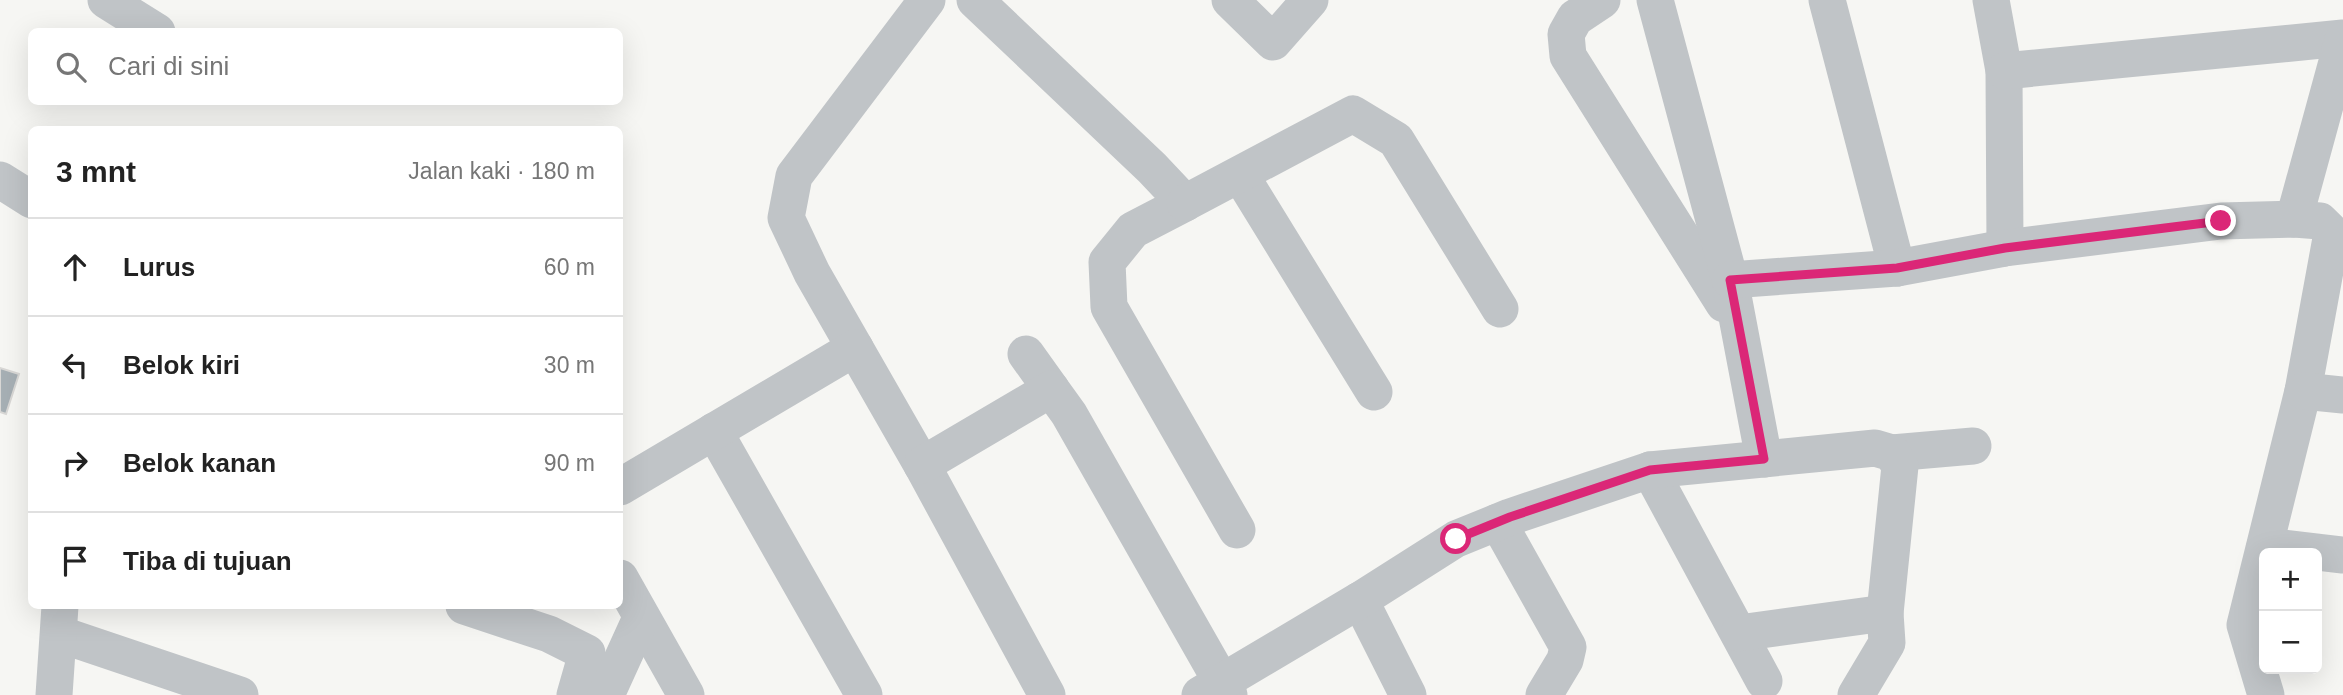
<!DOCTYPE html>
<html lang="id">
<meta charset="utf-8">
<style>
body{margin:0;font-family:Arial,sans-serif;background:#f2f2f2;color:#222}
.controls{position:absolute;right:21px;bottom:21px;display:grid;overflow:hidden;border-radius:10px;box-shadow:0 7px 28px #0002}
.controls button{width:63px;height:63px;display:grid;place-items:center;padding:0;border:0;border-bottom:2px solid #e0e0e0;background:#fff;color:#222;font:35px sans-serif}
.stop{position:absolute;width:21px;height:21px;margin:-16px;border:5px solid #db2777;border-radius:50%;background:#fff}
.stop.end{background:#db2777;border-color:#fff;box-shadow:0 2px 7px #0008}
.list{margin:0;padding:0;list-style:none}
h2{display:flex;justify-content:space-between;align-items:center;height:91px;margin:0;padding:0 28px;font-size:30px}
h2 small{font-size:23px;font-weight:400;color:#767676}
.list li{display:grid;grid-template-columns:46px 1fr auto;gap:21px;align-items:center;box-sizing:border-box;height:98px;padding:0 28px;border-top:2px solid #e0e0e0}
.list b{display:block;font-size:26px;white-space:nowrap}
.list em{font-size:23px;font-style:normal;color:#767676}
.icon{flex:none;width:38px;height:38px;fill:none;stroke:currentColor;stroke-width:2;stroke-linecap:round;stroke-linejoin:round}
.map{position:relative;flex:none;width:2343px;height:695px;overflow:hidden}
.search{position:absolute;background:#fff;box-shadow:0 7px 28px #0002;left:28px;top:28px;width:595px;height:77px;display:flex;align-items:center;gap:18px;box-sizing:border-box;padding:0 24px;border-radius:10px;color:#767676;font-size:26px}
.panel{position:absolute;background:#fff;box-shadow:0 7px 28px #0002;left:28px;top:126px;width:595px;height:483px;border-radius:10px}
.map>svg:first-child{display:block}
.building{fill:#a6afb4;stroke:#d8d7d5;stroke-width:2}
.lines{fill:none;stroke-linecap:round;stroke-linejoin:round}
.street{stroke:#c0c4c7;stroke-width:37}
.route{stroke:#db2777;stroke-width:9}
</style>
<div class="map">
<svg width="2343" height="695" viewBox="0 0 2343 695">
<rect width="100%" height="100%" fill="#f6f6f3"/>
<polygon class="building" points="0,368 19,374 6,414 0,412"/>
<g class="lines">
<g class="street">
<polyline points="106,0 157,32"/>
<polyline points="927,0 794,176 786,218 812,273 922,465 1047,695"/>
<polyline points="975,0 1152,168 1185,203 1133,230 1107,262 1109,307 1237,530"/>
<polyline points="1230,0 1273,42 1310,0"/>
<polyline points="1602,0 1575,18 1566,34 1568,56 1724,304"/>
<polyline points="1655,0 1730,280 1764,459"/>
<polyline points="1827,0 1897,268"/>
<polyline points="1991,0 2004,71 2005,248"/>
<polyline points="2004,71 2343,38"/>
<polyline points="1241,176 1374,392"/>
<polyline points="0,180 32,200"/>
<polyline points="1185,203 1353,114 1396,140 1500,309"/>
<polyline points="2294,219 2343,40"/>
<polyline points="1730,280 1897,268 2005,248 2221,221 2294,219 2320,221 2332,233 2303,391 2245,625 2266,695"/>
<polyline points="1026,354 1051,389"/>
<polyline points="2303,391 2343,395"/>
<polyline points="714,431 864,695"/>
<polyline points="1892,453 1973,446"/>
<polyline points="922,465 1051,389 1069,414 1229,695"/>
<polyline points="1650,470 1764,681"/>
<polyline points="620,487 855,348"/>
<polyline points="1498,522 1568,647 1565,660 1544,695"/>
<polyline points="2265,546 2343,555"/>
<polyline points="620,578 686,695"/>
<polyline points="1360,600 1408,695"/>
<polyline points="464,606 549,634 587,653 575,695"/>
<polyline points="1739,633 1885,613"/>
<polyline points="59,634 240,695"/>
<polyline points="54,695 60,606"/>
<polyline points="606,695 641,618"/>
<polyline points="1200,695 1360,600 1456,539 1510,517 1650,470 1875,448 1892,453 1900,466 1885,613 1887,643 1856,695"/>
</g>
</g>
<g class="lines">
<polyline class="route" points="1456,539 1510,517 1650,470 1764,459 1730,280 1897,268 2005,248 2221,221"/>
</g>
</svg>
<div class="controls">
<button>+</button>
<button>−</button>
</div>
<div class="stop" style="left:1456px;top:539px"></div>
<div class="stop end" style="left:2221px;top:221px"></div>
<div class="search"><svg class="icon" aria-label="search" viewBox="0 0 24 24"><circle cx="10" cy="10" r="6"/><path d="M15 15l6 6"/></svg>Cari di sini</div>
<section class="panel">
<h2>3 mnt<small>Jalan kaki · 180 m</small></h2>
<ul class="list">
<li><svg class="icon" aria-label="ahead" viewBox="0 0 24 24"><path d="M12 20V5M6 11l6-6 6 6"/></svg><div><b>Lurus</b></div><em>60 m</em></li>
<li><svg class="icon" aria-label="left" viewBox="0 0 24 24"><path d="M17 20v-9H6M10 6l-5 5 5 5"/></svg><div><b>Belok kiri</b></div><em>30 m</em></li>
<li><svg class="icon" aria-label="right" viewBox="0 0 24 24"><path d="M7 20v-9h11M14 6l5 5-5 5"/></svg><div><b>Belok kanan</b></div><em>90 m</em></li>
<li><svg class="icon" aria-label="arrive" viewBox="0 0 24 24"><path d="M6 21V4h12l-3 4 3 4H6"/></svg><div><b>Tiba di tujuan</b></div></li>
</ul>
</section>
</div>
